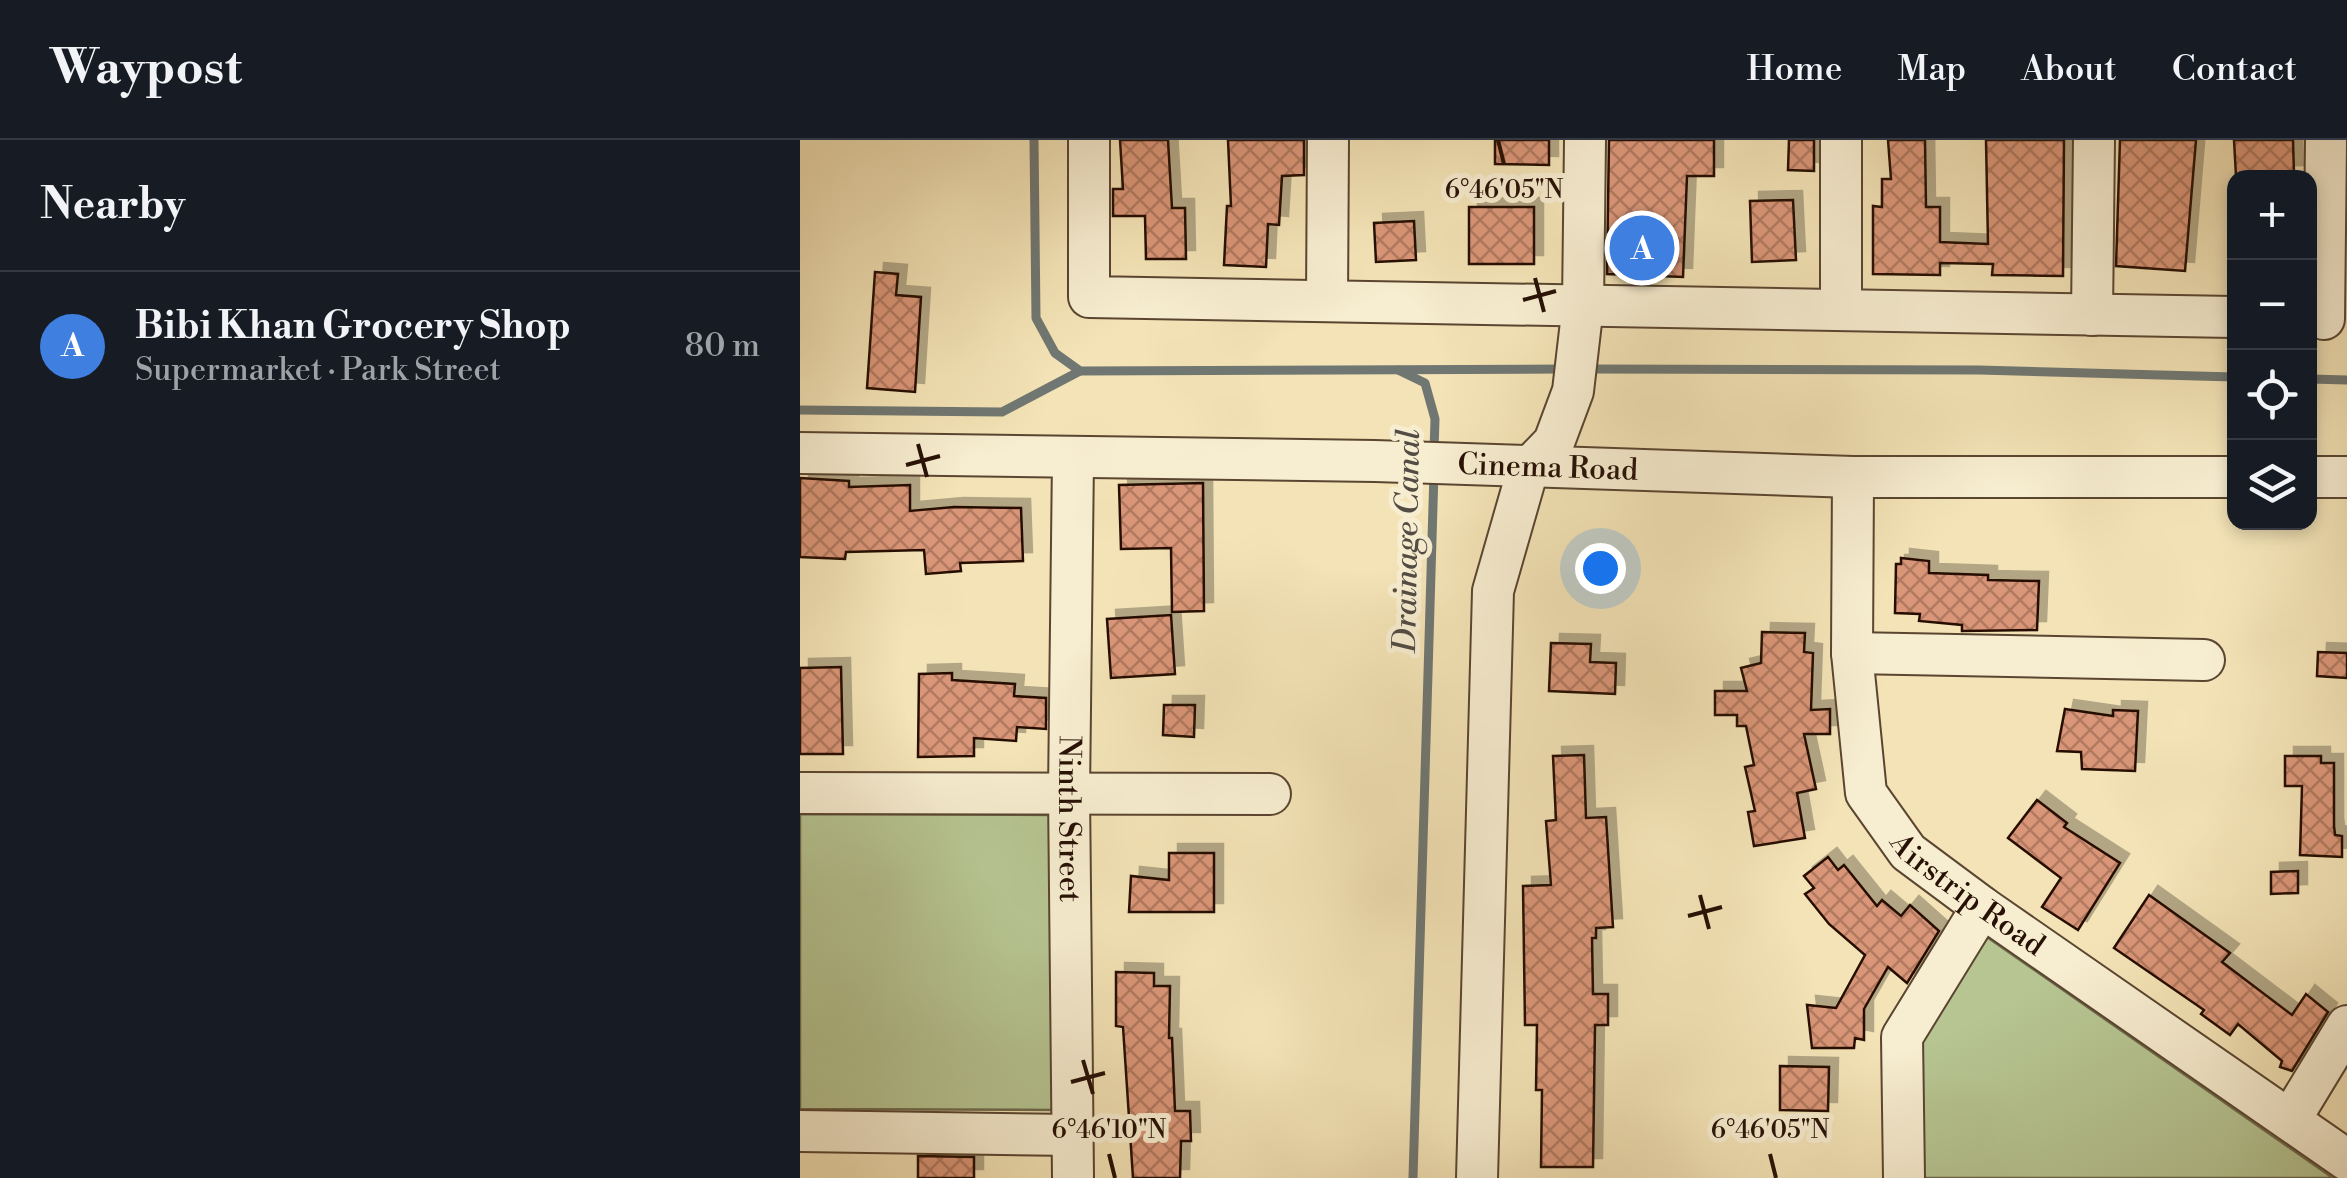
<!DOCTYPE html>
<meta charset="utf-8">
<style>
body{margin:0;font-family:"Libre Bodoni",serif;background:#20242c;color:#f1f3f6}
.controls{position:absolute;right:30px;top:30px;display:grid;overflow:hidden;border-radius:20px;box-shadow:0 5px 15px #0003}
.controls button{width:90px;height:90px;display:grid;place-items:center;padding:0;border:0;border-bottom:2px solid #363941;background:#171b24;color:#f1f3f6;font:50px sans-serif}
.you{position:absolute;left:800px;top:428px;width:35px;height:35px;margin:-25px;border:8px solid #fff;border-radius:50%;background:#1a73e8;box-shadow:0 0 0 15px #1a73e833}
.badge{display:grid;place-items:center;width:65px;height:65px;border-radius:50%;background:#c59692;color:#fff;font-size:32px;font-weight:700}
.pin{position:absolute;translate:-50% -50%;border:5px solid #fff;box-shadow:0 2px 10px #0006}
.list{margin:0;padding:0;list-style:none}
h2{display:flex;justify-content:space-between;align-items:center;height:130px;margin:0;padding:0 40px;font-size:42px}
h2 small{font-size:32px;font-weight:400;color:#9ea1a6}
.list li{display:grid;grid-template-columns:65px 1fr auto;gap:30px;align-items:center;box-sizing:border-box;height:150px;padding:0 40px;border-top:2px solid #363941}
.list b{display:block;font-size:38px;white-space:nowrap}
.list p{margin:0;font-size:32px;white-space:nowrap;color:#9ea1a6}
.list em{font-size:32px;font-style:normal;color:#9ea1a6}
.icon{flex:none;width:55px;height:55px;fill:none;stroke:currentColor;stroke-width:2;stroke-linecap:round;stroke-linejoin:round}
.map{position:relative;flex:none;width:1547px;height:1038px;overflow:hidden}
header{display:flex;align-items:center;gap:60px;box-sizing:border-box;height:140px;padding:0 50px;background:#171b24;border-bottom:2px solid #363941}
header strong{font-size:48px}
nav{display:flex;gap:55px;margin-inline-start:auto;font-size:35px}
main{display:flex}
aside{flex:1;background:#171b24}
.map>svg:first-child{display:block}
.green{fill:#b6c592;stroke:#6e6a4c;stroke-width:2.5}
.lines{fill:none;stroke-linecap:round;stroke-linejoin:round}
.stream{stroke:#707772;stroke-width:9}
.building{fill:url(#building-cross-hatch);stroke:#271005;stroke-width:2.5;filter:url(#shadow)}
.minor-casing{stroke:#5a4531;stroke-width:44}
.minor{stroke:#f7edd0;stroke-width:40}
.ticks{fill:none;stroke:#271005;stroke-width:4}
.labels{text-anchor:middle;stroke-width:10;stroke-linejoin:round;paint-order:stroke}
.street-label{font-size:30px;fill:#271005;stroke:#f7edd0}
.water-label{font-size:32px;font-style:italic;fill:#524c44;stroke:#f7edd0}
.ticks-label{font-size:25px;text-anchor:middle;fill:#271005;stroke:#f7edd0;stroke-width:10;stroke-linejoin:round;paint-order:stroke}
</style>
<header>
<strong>Waypost</strong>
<nav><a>Home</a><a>Map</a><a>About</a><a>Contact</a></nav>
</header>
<main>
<aside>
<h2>Nearby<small></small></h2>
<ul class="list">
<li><span class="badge" style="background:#3f7fe0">A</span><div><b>Bibi Khan Grocery Shop</b><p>Supermarket · Park Street</p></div><em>80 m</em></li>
</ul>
</aside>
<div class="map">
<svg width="1547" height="1038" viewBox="0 0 1547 1038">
<defs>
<pattern id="building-cross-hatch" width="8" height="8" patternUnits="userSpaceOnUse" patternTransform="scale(2.5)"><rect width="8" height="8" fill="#da9678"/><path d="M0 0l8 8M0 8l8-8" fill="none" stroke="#b17960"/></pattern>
<filter id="shadow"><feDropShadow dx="9" dy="-9" stdDeviation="0" flood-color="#0004"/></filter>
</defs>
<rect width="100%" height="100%" fill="#f3e3b6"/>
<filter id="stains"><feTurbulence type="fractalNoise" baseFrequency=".002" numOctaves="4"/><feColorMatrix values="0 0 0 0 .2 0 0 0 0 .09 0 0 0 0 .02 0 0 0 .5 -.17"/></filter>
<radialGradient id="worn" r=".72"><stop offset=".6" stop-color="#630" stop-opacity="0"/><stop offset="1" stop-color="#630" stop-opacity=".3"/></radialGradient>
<g class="green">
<polygon points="0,674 256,675 256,970 0,969"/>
<polygon points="1187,797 1533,1038 1121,1038 1120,903"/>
</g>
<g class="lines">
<g class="stream">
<polyline points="234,0 236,178 255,213 280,231 767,229"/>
<polyline points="787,229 1179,230 1434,237"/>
<polyline points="598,230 625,243 635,279 634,311"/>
<polyline points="1510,239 1547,240"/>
<polyline points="0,270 202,272 280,231"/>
<polyline points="613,1038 634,332"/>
</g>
</g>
<g class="building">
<polygon points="320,0 368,0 372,68 385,68 386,119 346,119 345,76 313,76 313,49 323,49"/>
<polygon points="428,0 504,0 504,35 482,36 479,85 468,84 466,127 424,125 427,66 431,66"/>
<polygon points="695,0 749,0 749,25 695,24"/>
<polygon points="809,0 914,0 914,36 887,36 883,137 807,134"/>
<polygon points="989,0 1014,0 1014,31 988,30"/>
<polygon points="1088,0 1125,0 1126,67 1140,67 1140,102 1188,104 1186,0 1264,0 1263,136 1192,135 1193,124 1140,123 1140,135 1073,134 1073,66 1082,67 1082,39 1091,39"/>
<polygon points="1320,0 1396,0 1385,131 1316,126"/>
<polygon points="1434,0 1493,0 1494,34 1436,36"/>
<polygon points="993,60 996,120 952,122 950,61"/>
<rect x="669" y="67" width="65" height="57"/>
<polygon points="614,81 616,120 576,122 574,83"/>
<polygon points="75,132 98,134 96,155 121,157 115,252 67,248"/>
<polygon points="0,338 49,341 49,347 110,345 110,371 154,367 221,368 223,421 160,423 161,431 126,434 124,410 46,412 45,419 0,417"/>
<polygon points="403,343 404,471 372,472 371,408 321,409 319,345"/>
<polygon points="1101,418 1129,421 1129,433 1188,435 1188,440 1239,441 1237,490 1162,491 1162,485 1119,481 1120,474 1095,473 1096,424 1101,424"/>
<polygon points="371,475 375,534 311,538 307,479"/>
<polygon points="962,492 1005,493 1004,512 1013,513 1011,570 1030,569 1030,594 1004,594 1016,649 997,653 1005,698 954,706 948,672 955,671 945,627 954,625 946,586 937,586 937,575 915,575 915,551 947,551 941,528 961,523"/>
<polygon points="751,503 791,504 790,522 816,523 815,554 749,551"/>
<polygon points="1518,512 1547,513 1547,538 1517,536"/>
<polygon points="41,527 43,614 0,614 0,528"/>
<polygon points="152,533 152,540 215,544 214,556 246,558 246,589 217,587 216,601 174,598 174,616 118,617 119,534"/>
<polygon points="364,565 395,565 394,597 363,595"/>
<polygon points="1265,569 1313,576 1313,570 1338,571 1335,631 1282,629 1281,612 1257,611"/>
<polygon points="784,615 786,678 806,677 813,787 796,788 796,798 792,798 793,854 808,854 808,885 795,885 793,1027 741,1027 742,950 736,950 737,885 725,885 723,746 751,745 746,681 756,680 753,616"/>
<polygon points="1485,616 1521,616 1521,623 1534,623 1534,686 1535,695 1542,696 1542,717 1500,715 1502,646 1485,646"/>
<polygon points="1237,660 1267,683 1264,687 1320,723 1278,790 1242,767 1261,738 1208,698"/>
<polygon points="369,713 414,713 414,772 329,772 331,736 369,740"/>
<polygon points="1028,717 1038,730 1044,725 1077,766 1082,760 1101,776 1110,765 1139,791 1107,843 1088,827 1064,869 1064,900 1055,898 1054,908 1012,908 1007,865 1036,868 1065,815 1029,784 1005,754 1014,748 1004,736"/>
<polygon points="1498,731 1498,753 1471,754 1471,732"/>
<polygon points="1349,755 1430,813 1422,822 1492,875 1506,854 1528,872 1492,931 1480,927 1482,921 1438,884 1430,895 1401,874 1404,870 1314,808"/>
<polygon points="316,832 354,833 354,846 370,846 369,898 372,898 375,971 390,971 391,1001 381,1001 380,1038 333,1038 323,887 316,886"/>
<polygon points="980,926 1029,927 1028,971 980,970"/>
<polygon points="118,1016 174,1017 174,1038 118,1038"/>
</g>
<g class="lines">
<defs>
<g id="minor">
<polyline points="289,0 289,157 1434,177"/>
<polyline points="527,161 528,0"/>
<polyline points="1041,170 1041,0"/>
<polyline points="1292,175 1294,0"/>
<polyline points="1524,179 1526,0"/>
<path id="s1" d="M 0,313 L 575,321 L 1053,337 L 1434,337"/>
<path id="s2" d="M 273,319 L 269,652 L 273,1038"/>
<path id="s3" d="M 1053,337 L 1052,513 L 1066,653 L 1108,712 L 1182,767 L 1547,1020"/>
<polyline points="1510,337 1547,337"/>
<polyline points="1052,513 1404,520"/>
<polyline points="0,653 470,654"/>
<polyline points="1490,980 1547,886"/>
<polyline points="0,991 273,995"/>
<polyline points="677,1038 693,451 728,329 754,302 773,251 783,165 785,0"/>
<polyline points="1104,1038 1102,897 1182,767"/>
</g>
</defs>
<use href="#minor" class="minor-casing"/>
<use href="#minor" class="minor"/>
</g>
<path class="ticks" d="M 698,0 L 704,24M 735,138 L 744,172M 723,160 L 756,151M 118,304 L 127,337M 106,325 L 140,316M 900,755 L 909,789M 888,776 L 922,767M 283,920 L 293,954M 271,942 L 305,933M 309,1014 L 315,1038M 970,1014 L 976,1038"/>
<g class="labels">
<g class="street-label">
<text dy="10" stroke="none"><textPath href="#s1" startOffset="748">Cinema Road</textPath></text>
<text dy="10" stroke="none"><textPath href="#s2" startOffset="360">Ninth Street</textPath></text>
<text dy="10" stroke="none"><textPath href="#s3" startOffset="462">Airstrip Road</textPath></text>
</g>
<g class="water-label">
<text transform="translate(606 401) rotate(-89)" y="11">Drainage Canal</text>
</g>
</g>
<g class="ticks-label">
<text x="704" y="58">6°46'05"N</text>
<text x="309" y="998">6°46'10"N</text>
<text x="970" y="998">6°46'05"N</text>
</g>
<rect width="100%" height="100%" filter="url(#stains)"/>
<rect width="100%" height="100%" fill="url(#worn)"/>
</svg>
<div class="controls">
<button>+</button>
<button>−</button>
<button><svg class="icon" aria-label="locate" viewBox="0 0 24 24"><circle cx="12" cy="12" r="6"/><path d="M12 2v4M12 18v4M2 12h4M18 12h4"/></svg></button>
<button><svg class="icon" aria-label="layers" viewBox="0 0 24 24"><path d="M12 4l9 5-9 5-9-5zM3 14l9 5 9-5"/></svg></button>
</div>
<div class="you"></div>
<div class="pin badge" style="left:842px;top:108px;background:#3f7fe0">A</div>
</div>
</main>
